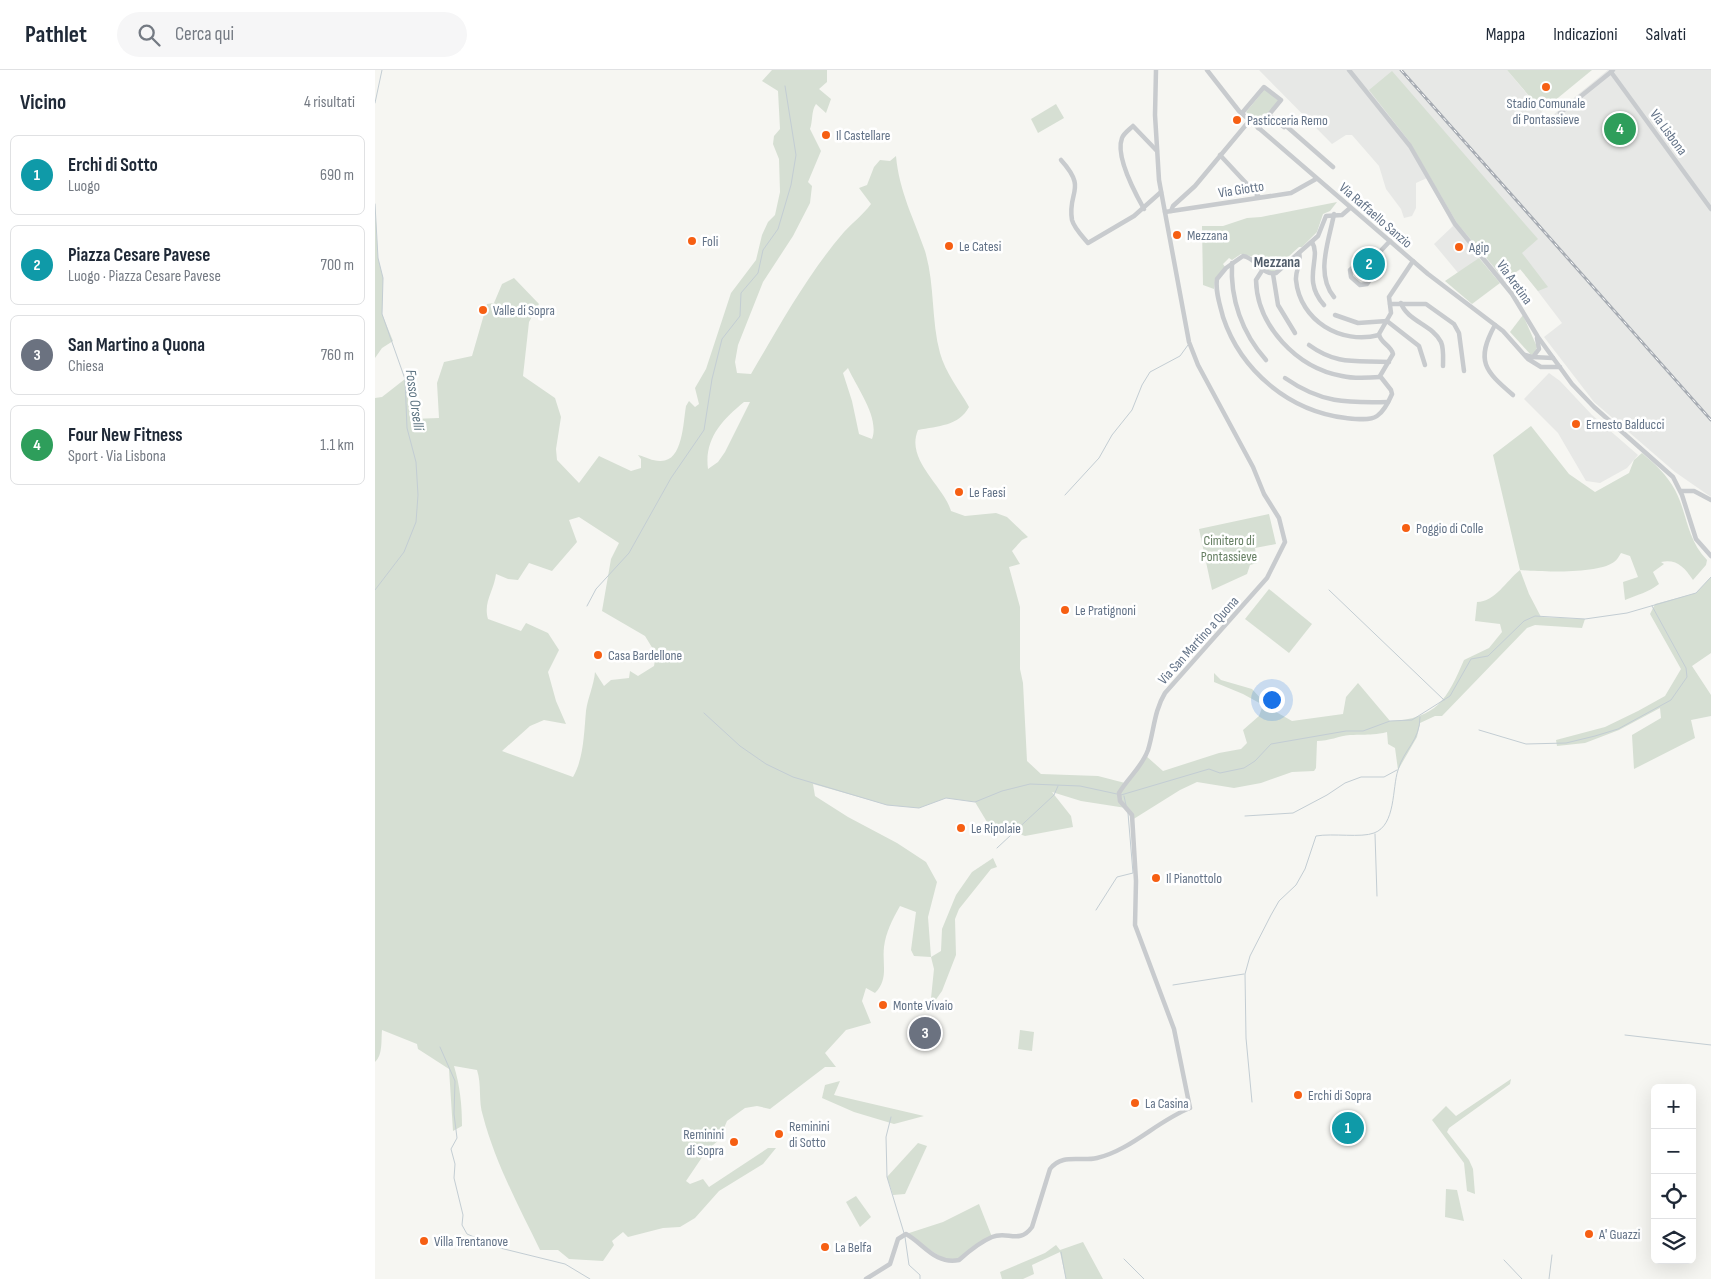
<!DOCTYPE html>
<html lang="it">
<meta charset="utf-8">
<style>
body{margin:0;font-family:"Sofia Sans Condensed",sans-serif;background:#f6f6f7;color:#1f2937}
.controls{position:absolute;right:15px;bottom:15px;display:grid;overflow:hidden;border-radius:8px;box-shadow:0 5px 20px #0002}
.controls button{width:45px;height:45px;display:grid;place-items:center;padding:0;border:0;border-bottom:1px solid #e0e1e3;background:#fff;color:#1f2937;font:25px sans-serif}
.you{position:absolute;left:896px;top:629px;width:18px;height:18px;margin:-12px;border:4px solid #fff;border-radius:50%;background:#1a73e8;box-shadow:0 0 0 8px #1a73e833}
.badge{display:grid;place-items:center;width:32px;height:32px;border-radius:50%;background:#db2777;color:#fff;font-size:16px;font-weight:700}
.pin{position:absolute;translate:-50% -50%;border:2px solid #fff;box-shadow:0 1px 5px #0006}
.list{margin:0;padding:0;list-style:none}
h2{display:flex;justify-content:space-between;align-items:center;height:65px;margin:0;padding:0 20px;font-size:21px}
h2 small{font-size:16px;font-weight:400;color:#747a83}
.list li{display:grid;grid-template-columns:32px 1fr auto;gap:15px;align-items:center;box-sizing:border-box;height:80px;margin:0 10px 10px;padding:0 10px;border:1px solid #e0e1e3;border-radius:8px}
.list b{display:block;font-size:19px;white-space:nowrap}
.list p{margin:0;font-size:16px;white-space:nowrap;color:#747a83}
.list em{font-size:16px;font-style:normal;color:#747a83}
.icon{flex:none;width:28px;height:28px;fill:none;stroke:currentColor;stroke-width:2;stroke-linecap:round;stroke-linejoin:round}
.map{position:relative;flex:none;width:1336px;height:1209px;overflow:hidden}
header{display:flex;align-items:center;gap:30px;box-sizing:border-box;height:70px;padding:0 25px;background:#fff;border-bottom:1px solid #e0e1e3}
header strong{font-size:24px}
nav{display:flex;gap:28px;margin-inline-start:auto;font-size:18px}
.search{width:350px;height:45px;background:#f6f6f7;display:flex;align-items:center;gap:12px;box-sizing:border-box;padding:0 18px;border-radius:28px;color:#747a83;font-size:19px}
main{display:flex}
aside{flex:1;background:#fff}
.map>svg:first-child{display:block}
.built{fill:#e7e8e6}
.green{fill:#d6dfd3;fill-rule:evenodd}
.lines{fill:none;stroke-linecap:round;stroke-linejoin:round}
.stream{stroke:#c3cdd3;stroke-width:1}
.minor{stroke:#c8cbce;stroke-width:4.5}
.rail-casing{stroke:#a7acb3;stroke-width:3}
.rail{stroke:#fff;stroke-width:1;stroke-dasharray:4;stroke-linecap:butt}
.poi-dot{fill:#f65f13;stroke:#fff;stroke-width:2}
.labels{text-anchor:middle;stroke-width:5;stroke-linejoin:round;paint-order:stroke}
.poi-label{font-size:14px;fill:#627287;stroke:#fff;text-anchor:start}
.street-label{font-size:14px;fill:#627287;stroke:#fff}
.park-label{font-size:14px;fill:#647d61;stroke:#fff}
.neighbourhood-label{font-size:15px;font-weight:bold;fill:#515d6b;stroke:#fff}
.water-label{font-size:15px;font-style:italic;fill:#5e7583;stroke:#fff}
</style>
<header>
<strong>Pathlet</strong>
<div class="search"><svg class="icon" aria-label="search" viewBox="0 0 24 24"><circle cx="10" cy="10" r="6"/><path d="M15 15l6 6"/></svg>Cerca qui</div>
<nav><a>Mappa</a><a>Indicazioni</a><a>Salvati</a></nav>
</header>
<main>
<aside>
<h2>Vicino<small>4 risultati</small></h2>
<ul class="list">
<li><span class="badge" style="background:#0f9aa8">1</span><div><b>Erchi di Sotto</b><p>Luogo</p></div><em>690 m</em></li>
<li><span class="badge" style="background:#0f9aa8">2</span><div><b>Piazza Cesare Pavese</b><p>Luogo · Piazza Cesare Pavese</p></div><em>700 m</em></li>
<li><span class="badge" style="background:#6b7280">3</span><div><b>San Martino a Quona</b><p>Chiesa</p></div><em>760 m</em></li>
<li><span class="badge" style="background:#2e9e5b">4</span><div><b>Four New Fitness</b><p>Sport · Via Lisbona</p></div><em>1.1 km</em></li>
</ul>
</aside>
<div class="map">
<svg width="1336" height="1209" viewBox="0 0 1336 1209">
<rect width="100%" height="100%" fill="#f6f6f2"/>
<g class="built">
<polygon points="884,0 1132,0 1173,49 1233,0 1336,0 1336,427 1300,402 1219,332 1169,267 1187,253 1146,199 1125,213 1104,188 1084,204 1059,174 1078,156 1052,108 1041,113 1041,138 1037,146 1029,148 1026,139 1011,119 1004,96 977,65 971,65 957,74"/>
<polygon points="1174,303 1185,311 1217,345 1263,385 1252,398 1225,413 1211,411 1183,363 1149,329"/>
</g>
<g class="green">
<path d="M 397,0 L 452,0 L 452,12 L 444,19 L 456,29 L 451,43 L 441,34 C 436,41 438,51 435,59 L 446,81 L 433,112 L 437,116 L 435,133 L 418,166 L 388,212 L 363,275 L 360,292 L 362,303 L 376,304 C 405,255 432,205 469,162 C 478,152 488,145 496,134 L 484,118 L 492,115 L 499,97 L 505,90 L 515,91 L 521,86 C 524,121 539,149 550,181 C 560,214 556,250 565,283 C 570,302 585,321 594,337 C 584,356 563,356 543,360 C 530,390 569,416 576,441 L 590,446 L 621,443 L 632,447 L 653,467 L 647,470 L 637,481 L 645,494 L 634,497 L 645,537 L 645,599 L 648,613 L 652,691 L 666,704 L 723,706 L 750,713 L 770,685 L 788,701 L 844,683 L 866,679 L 872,673 L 868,660 L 884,646 L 888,635 L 868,624 L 839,612 L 839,603 L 846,610 L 877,619 L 890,633 L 889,635 L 917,651 L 968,644 L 971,627 L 983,613 L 1015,651 C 1062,649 1072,629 1089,590 L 1114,578 L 1127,562 L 1125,554 L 1100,551 L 1102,532 C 1120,532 1131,511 1145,500 L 1118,385 L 1156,356 L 1194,404 L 1220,422 L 1254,403 L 1259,390 L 1267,383 C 1280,394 1292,405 1300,420 C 1313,445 1311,468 1332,490 L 1331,495 L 1318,510 C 1309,497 1302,489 1286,492 L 1289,494 L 1278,502 L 1284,514 C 1274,522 1262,525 1250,530 L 1248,512 L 1263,507 L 1255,486 L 1246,483 C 1244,486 1242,490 1239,492 C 1223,504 1166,502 1145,500 L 1154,524 L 1166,547 L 1210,549 L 1207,558 L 1160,555 L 1152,558 L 1067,646 L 1060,646 L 1045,653 L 1042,667 L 1023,700 L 1020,678 L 1013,674 L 1012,662 C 996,666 989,664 975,665 C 964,666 954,671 942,671 L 941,698 L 939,701 L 917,702 L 886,713 L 859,718 L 822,712 L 805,720 L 757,750 L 751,738 L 706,731 L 677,722 L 696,746 L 698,757 L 650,766 L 612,752 L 600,732 L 571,728 L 544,738 L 512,735 L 438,714 L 440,726 L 473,747 L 522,773 L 551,792 L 562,812 L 553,847 L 556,887 L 566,881 L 567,859 L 581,825 L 597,802 L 618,788 L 622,797 L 616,799 L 584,839 L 580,849 L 581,885 L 567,921 L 555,938 L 559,899 L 556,887 L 539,886 L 536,880 L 541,842 L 525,836 C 517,850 511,862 509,877 C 507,894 514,909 500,923 L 491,918 L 487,931 L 496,953 L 471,960 L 450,983 L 461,997 L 450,997 L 395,1039 L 382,1036 L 370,1038 L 352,1051 L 344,1070 L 332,1080 L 311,1111 L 315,1114 L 328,1109 L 334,1117 L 393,1078 L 401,1078 L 388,1094 L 344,1121 L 320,1148 L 305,1157 L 288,1158 L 253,1167 L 248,1162 L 237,1171 L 239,1175 L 228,1191 L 194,1189 L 183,1180 L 165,1180 C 144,1137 120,1092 108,1046 C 103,1031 107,1015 102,1000 L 79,996 C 85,1016 87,1035 87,1056 L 78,1061 L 74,999 L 43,979 L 42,974 L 7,960 C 6,970 8,985 0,992 L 0,328 L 7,327 L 30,309 L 34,311 L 33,330 L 36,349 L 64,348 L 62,313 L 69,292 L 97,286 L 112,234 L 119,233 L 127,214 L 139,208 L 164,234 L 154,252 L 148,306 L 180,328 L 186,347 L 181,379 L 182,390 L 204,413 L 224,386 L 256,401 L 266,398 L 266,389 L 263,385 C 271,387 277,391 285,391 C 308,392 308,353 311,336 L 314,331 L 320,337 L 324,334 L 320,318 L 331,299 L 356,223 L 381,190 L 387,165 L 393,152 L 400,145 L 405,122 L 404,89 L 398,74 L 399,66 L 405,59 L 403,21 L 387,11 ZM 473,298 C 482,318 505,348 497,369 L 484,364 L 477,331 L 468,303 ZM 369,332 L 375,332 L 350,382 L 343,392 L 333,399 C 329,369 347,350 369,332 ZM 204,447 L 244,473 L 236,489 L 227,541 L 270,566 L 281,584 L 279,596 L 263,606 L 255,601 L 254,608 L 236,610 L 229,616 L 220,602 C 219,615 213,627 211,641 C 209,662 209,688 198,707 L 127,681 L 155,656 L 169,650 L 191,654 L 181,631 L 173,602 L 184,580 L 173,563 L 151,553 L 146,561 L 113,549 C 108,532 119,521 121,504 L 133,509 L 143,510 L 154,493 L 177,501 L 202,472 L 194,450 Z"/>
<polygon points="1132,0 1217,0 1167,41"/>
<polygon points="1017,1 1163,169 1147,183 1173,217 1163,221 1145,199 1130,210 1082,153 1034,71 994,20"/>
<polygon points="890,19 904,31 885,53 871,42"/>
<polygon points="681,34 689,48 663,63 656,49"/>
<polygon points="962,132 955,141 948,144 942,162 927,177 924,177 913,187 914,190 901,201 892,201 879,187 866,184 857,190 854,188 848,194 850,197 840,209 839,219 828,215 827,156 848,156 872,148 886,147"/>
<polygon points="0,134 3,188 8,208 7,244 18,271 7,278 0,288"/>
<polygon points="1104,188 1125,213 1097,234 1070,211"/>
<polygon points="1148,245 1162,277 1159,284 1156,285 1135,262"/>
<polygon points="894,444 901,474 880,478 882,493 875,495 872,504 837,520 824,459"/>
<polygon points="1336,507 1336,583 1317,596 1336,625 1336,646 1316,650 1320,668 1259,699 1257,665 1286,648 1285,638 1244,660 1210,673 1182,676 1181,670 1230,657 1263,641 1290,626 1306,599 1275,544 1280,534 1321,523"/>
<polygon points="894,519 937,554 914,583 870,549"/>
<polygon points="645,960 659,962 657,981 643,979"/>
<polygon points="1136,1009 1135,1014 1074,1058 1072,1062 1094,1090 1098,1099 1100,1124 1092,1121 1089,1093 1057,1050 1071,1036 1081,1046"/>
<polygon points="465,1011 459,1025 549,1046 519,1054 479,1042 447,1028 450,1015"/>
<polygon points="543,1073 552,1076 530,1124 518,1125 512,1107"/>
<polygon points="1071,1119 1082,1120 1089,1151 1070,1147"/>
<polygon points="481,1126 496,1147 485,1157 471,1132"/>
<polygon points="604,1134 617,1167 584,1190 569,1189 531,1164 568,1152"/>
<polygon points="708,1172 728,1209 691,1209 685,1182 657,1195 659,1204 648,1209 627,1209 625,1202 670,1183 681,1175 685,1180"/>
</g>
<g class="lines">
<g class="stream">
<polyline points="0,33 7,0"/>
<polyline points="0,134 3,188 8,208 7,244 30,309 32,358 41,392 43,425 41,452 29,482 0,520"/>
<polyline points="690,425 724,388 737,365 757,340 767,315 775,302 805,286 813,275"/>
<polyline points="954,520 1069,630"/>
<polyline points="212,536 221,519 254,483 296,408 329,360 337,309 347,269 365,246 366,223 383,203 388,180 403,159 416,115 421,85 410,16"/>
<polyline points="329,643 365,676 391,694 418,707 512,735 544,738 571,728 600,732 627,721 655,714 705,716 742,724"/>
<polyline points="1104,660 1151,674 1191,673 1220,666 1243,659 1296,630 1312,607 1311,598 1277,536"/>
<polyline points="746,725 834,699 845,703 869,698 880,691 896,674 971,661 988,661 1015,651 1037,650 1075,626 1096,589 1113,586 1149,551 1160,546 1210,549 1252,543 1321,523 1336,507"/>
<polyline points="749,726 751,735"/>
<polyline points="870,746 918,743 952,725 970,713 986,707 1009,707 1022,700"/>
<polyline points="1000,764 1002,826"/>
<polyline points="622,778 679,725 683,716"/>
<polyline points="721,840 742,807 758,803 753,743"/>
<polyline points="798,915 869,904"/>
<polyline points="1250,965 1336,975"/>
<polyline points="65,977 80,1011 79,1044 82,1068 76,1079 80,1094 79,1108 88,1145 87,1155 92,1164 125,1178 190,1194 215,1209"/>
<path d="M 877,1032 L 871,968 L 870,904 L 875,886 L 896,845 L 904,831 L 921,815 L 930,799 L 941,766 C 958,763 986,768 999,763 C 1021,755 1017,718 1023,700 C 1029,679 1045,671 1045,647"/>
<polyline points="516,1047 511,1067 512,1107 529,1163"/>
<polyline points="530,1167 534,1195 545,1205 545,1209"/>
<polyline points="686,1182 691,1209"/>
<polyline points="749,1189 769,1209"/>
<polyline points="1129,1190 1147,1209"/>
<polyline points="1174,1209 1177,1185"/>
</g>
<g class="minor">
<polyline points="832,0 864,41 1053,204 1128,261 1153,289 1166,297 1185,297"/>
<polyline points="974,0 1035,76 1080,154 1137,224 1163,267 1197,314 1219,337 1298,407 1307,425 1321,469 1336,486"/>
<polyline points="1238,0 1236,2 1336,139"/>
<polyline points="867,43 889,17 906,30 883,58"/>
<polyline points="1185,43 1236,2"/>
<polyline points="894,45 909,57 910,55 958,97"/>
<polyline points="845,85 884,127"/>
<path d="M 686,90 C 713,120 692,121 697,150 C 699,158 708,167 713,173 L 759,146 L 786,122"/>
<path d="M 975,138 L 967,145 L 951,146 L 943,166 L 901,203 C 887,206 882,188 868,186 L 851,198 L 842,209 C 840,221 845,235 848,247 C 866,301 914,341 971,348 C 980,349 995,351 1002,346 C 1008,342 1014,331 1017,324 L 1016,320 L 1005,306 L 1018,284 C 1016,275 1005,273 1004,264 L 1016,243 L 1014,227 L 1038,191"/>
<path d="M 769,139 C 760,123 740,86 747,68 C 749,63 754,60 758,56 L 782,81"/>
<polyline points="796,141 798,136 820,116 875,50"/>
<polyline points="790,142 916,123 941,109"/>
<path d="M 937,172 C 947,188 926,209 949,235"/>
<path d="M 924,183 C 927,193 920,200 921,210 C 925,251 966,275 1004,265"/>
<polyline points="999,188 1001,201 992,214 985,215 976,207 975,200 988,189 999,188 1015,171"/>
<path d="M 857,193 C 855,229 867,263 891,290"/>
<path d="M 888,199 L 881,210 C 882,256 922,298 967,306 C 979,309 992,308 1005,307"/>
<polyline points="898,204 903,235 920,263"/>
<path d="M 959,227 C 940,204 954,171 959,144"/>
<path d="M 1026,233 C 1032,251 1058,255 1066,272 C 1069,279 1068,288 1068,296"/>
<polyline points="1015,234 1051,234 1079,254 1084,263 1089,301"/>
<polyline points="960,245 983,253 1012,251 1044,276 1050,295"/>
<path d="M 1120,255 C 1100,291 1110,301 1138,325"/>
<path d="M 934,275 C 963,296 982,290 1014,292"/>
<polyline points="1150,285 1157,287 1178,288"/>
<polyline points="1158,287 1164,279 1162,268"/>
<path d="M 910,308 C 946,333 971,333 1013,332"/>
<polyline points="1306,421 1319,421 1336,430"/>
<path d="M 491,1209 L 515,1194 L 523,1169 L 531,1164 C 548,1173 560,1195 584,1190 C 593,1182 605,1172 617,1167 C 632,1160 644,1175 657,1157 L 675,1099 C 687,1083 705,1092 722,1088 C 756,1080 782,1051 815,1038 L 799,959 L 760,855 L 761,811 L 757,745 L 745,731 L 744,723 C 753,708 767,697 773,680 C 779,661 779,641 790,623 L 892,508 L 910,472 L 904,448 L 889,424 L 878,397 L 823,295 L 814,272 L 784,110 L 780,45 L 781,0"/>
</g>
<defs>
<polyline id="rail" points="1026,0 1336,350"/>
</defs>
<use href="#rail" class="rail-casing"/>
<use href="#rail" class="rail"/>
</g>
<g class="poi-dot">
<circle cx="1171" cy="17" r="5"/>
<circle cx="862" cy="50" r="5"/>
<circle cx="451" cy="65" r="5"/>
<circle cx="802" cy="165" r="5"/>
<circle cx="317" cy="171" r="5"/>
<circle cx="574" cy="176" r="5"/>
<circle cx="1084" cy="177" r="5"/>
<circle cx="108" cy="240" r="5"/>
<circle cx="1201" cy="354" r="5"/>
<circle cx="584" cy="422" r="5"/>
<circle cx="1031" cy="458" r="5"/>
<circle cx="690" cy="540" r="5"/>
<circle cx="223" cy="585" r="5"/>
<circle cx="586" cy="758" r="5"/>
<circle cx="781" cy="808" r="5"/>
<circle cx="508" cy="935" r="5"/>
<circle cx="923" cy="1025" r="5"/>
<circle cx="760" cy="1033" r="5"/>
<circle cx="404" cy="1064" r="5"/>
<circle cx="359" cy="1072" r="5"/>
<circle cx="1214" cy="1164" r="5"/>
<circle cx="49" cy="1171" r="5"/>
<circle cx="450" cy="1177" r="5"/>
</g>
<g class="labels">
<g class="poi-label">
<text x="1171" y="38" text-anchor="middle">Stadio Comunale<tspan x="1171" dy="16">di Pontassieve</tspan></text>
<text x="872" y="55">Pasticceria Remo</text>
<text x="461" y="70">Il Castellare</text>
<text x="812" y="170">Mezzana</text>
<text x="327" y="176">Foli</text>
<text x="584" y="181">Le Catesi</text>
<text x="1094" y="182">Agip</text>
<text x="118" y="245">Valle di Sopra</text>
<text x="1211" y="359">Ernesto Balducci</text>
<text x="594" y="427">Le Faesi</text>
<text x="1041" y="463">Poggio di Colle</text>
<text x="700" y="545">Le Pratignoni</text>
<text x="233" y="590">Casa Bardellone</text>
<text x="596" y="763">Le Ripolaie</text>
<text x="791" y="813">Il Pianottolo</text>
<text x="518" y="940">Monte Vivaio</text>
<text x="933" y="1030">Erchi di Sopra</text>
<text x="770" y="1038">La Casina</text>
<text x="414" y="1061">Reminini<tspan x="414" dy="16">di Sotto</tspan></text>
<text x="349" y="1069" text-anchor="end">Reminini<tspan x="349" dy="16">di Sopra</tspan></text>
<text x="1224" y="1169">A' Guazzi</text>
<text x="59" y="1176">Villa Trentanove</text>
<text x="460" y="1182">La Belfa</text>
</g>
<g class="street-label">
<text transform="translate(1294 62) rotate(54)" y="5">Via Lisbona</text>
<text transform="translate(866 119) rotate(-9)" y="5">Via Giotto</text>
<text transform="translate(1001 145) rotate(41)" y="5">Via Raffaello Sanzio</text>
<text transform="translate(1140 212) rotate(54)" y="5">Via Aretina</text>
<text transform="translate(823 570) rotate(-48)" y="5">Via San Martino a Quona</text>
</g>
<g class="park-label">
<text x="854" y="475">Cimitero di<tspan x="854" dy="16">Pontassieve</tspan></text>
</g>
<g class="neighbourhood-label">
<text x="902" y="197">Mezzana</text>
</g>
<g class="water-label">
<text transform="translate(40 330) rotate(82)" y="5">Fosso Orselli</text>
</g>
</g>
</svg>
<div class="controls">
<button>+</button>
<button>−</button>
<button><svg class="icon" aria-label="locate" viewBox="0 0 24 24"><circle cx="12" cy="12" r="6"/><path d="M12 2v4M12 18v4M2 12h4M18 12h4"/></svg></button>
<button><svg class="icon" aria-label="layers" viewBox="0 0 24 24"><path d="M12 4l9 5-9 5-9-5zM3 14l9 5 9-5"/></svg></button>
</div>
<div class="you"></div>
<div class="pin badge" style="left:973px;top:1058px;background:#0f9aa8">1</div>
<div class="pin badge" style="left:994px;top:194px;background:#0f9aa8">2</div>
<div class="pin badge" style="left:550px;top:963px;background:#6b7280">3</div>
<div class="pin badge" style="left:1245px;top:59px;background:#2e9e5b">4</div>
</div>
</main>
